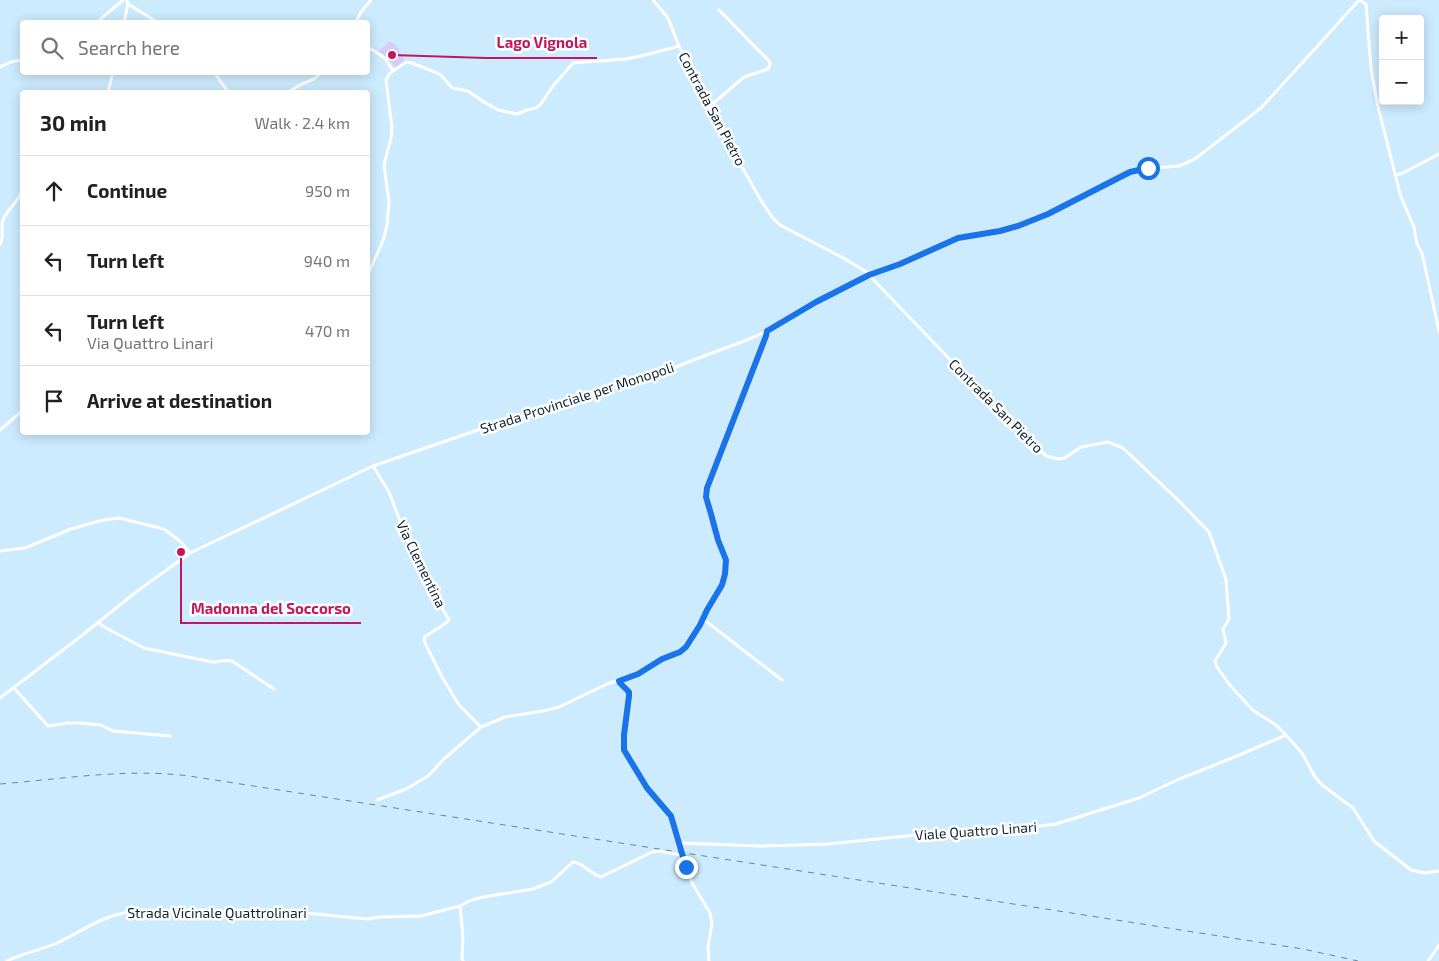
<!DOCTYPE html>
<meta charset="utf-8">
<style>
body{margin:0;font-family:"Exo 2",sans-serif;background:#f6f6f6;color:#202124}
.controls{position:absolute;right:15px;top:15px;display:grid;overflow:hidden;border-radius:5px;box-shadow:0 2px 12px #0003}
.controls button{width:45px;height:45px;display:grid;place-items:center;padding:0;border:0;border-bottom:1px solid #e0e0e0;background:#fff;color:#202124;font:25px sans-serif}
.stop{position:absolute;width:15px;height:15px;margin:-11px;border:4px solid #1a73e8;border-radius:50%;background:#fff}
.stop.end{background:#1a73e8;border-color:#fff;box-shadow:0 1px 5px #0008}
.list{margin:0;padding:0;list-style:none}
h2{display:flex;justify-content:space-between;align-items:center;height:65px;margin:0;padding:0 20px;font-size:21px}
h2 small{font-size:16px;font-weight:400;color:#757577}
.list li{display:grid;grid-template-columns:32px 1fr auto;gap:15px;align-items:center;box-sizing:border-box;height:70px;padding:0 20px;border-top:1px solid #e0e0e0}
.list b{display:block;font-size:19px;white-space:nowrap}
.list p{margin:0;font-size:16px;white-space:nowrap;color:#757577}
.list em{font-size:16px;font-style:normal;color:#757577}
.icon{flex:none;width:28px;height:28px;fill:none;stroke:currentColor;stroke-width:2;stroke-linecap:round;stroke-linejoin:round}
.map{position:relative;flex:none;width:1439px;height:961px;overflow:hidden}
.search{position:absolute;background:#fff;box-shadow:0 2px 12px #0003;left:20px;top:20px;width:350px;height:55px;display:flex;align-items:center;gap:12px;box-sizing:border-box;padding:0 18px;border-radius:5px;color:#757577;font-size:19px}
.panel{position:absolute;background:#fff;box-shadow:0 2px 12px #0003;left:20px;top:90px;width:350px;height:345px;border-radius:5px}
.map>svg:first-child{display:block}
.green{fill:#d6ccf8}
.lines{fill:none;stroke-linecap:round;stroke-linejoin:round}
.minor{stroke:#fff;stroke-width:3}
.rail{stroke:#6b8493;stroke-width:1;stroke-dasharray:6 6;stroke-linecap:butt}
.route{stroke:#1a73e8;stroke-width:6}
.labels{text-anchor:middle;stroke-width:5;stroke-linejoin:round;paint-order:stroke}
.street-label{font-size:14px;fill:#10242f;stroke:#fff}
.leader{fill:none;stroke:#c2185b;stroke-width:2}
.callout-dot{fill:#c2185b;stroke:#fff;stroke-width:2}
.callout-label{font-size:15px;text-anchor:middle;font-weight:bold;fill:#c2185b;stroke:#fff;stroke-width:5;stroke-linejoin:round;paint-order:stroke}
</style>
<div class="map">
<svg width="1439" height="961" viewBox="0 0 1439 961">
<rect width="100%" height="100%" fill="#cdebfe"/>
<polygon class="green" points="389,41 396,45 405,61 397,67 395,67 383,54 378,52"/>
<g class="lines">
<g class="minor">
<polyline points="653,0 668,18 679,46 710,108 739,162 762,202 772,217 780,225 847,260 865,271 962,372 1046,456 1058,459 1065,458 1081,447 1108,442 1123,448 1179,501 1209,532 1223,571 1226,580 1229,619 1223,629 1226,643 1215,661 1217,667 1229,684 1248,705 1254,711 1276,725 1286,735 1302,753 1315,777 1322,785 1353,808 1374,841 1411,870 1424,873 1439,871"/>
<polyline points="1359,0 1366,4 1371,69 1378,107 1401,197 1414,227 1417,244 1422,253 1439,331"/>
<polyline points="128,4 157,22"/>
<polyline points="98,22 104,16 123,0"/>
<polyline points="124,22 128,4 127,0"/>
<polyline points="356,22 361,12 371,0"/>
<polyline points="368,47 385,58 393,71 390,73 386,80 392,128 391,138 384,165 389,201 387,225 383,241 368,274"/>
<polyline points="0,67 11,62 22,60"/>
<polyline points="393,71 406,62 412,63 437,73 441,75 452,88 468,91 484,102 498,110 517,114 527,110 536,108 540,105 553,86 573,63 626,59 645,55 679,46"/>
<polyline points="214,72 228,92"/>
<polyline points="108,92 113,72"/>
<polyline points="288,92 300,85 314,79 322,72"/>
<polyline points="709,107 744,77 768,69 770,65 770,62 719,10"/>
<polyline points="1395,175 1403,173 1439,154"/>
<path d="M 0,244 C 5,236 0,228 3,220 C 7,209 19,202 22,190"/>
<polyline points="0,430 22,411"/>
<polyline points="373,466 389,492 408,542 426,576 437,600 448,618 449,620 446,623 426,636 424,638 425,643 442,677 459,705 481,727"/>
<polyline points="0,551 25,548 71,529 103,520 119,518 164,529 181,542 190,553"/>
<polyline points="703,619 782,680"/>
<path d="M 99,623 L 106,628 L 144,648 L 212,662 C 219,662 226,659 232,661 L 274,689"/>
<polyline points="620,679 620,683 629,692 629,697 624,735 624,750 647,788 671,816 692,883 710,913 712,924 708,947 709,961"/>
<polyline points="14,688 48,726 68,723 79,723 101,725 113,731 170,736"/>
<path d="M 0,698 L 80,637 L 136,592 L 190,553 L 211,543 L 373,466 L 504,421 L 659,374 L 688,362 L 747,340 L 767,331 L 816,302 L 869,275 L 900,264 L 950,241 C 972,233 996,234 1018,226 C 1057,213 1093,190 1130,172 L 1140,169 L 1179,166 L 1193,160 L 1200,155 L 1261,108 L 1323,40 L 1359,0"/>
<polyline points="377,800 406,789 428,776 444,759 481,727 505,717 543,711 559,707 607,684 637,674 662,659 679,652 686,647 695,635 707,610 720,588 726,569 726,560 718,540 707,497 707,489 767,336 767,331"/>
<polyline points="679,843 761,846 828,844 936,833 992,832 1056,824 1139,798 1177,780 1237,756 1286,735"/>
<polyline points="460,906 463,936 462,959 463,961"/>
<path d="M 7,961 C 23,953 41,950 57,943 C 79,933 95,920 119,914 C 148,906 177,915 206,916 C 230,917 254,912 278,912 C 309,912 339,917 369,919 L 379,917 L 421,916 L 460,906 L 469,901 L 483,897 L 533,889 L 551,882 L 573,862 C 584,863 590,874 601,877 L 652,852 L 658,851 L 683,855"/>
<polyline points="1428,961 1439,945"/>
</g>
<path class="rail" d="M 0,784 C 63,779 126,768 189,776 L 1303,949 L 1358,961"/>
</g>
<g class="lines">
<polyline class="route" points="686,867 671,816 647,788 624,750 624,735 629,696 629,692 620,683 619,681 638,674 662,659 680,652 686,647 700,625 707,610 722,585 725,574 726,560 718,540 711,514 706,497 707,488 766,336 767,331 816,302 869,275 900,264 958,238 1000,231 1018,226 1048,214 1130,172 1148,168"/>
</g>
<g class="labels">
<g class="street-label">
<text transform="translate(712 109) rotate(62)" y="5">Contrada San Pietro</text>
<text transform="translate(577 398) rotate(-18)" y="5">Strada Provinciale per Monopoli</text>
<text transform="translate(996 406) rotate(45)" y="5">Contrada San Pietro</text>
<text transform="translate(421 564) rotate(64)" y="5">Via Clementina</text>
<text transform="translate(976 831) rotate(-4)" y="5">Viale Quattro Linari</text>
<text x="217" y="918">Strada Vicinale Quattrolinari</text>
</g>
</g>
<path class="leader" d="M392 55L486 58H597M181 552L181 623H361"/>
<g class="callout-dot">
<circle cx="392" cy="55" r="5"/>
<circle cx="181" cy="552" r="5"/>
</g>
<g class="callout-label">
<text x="542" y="48">Lago Vignola</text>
<text x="271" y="614">Madonna del Soccorso</text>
</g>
</svg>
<div class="controls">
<button>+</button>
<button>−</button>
</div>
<div class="stop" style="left:1148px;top:168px"></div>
<div class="stop end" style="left:686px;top:867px"></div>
<div class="search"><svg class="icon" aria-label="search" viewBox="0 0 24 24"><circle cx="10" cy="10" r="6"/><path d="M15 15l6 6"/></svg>Search here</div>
<section class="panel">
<h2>30 min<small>Walk · 2.4 km</small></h2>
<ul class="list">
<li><svg class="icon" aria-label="ahead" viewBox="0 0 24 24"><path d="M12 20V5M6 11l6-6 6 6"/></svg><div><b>Continue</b></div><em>950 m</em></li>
<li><svg class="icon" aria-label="left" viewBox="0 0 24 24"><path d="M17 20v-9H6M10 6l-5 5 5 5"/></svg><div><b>Turn left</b></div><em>940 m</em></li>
<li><svg class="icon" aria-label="left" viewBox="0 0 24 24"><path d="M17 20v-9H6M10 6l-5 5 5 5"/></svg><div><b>Turn left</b><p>Via Quattro Linari</p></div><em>470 m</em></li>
<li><svg class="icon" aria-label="arrive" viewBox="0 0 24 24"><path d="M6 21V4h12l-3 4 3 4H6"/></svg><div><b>Arrive at destination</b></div></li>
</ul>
</section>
</div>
